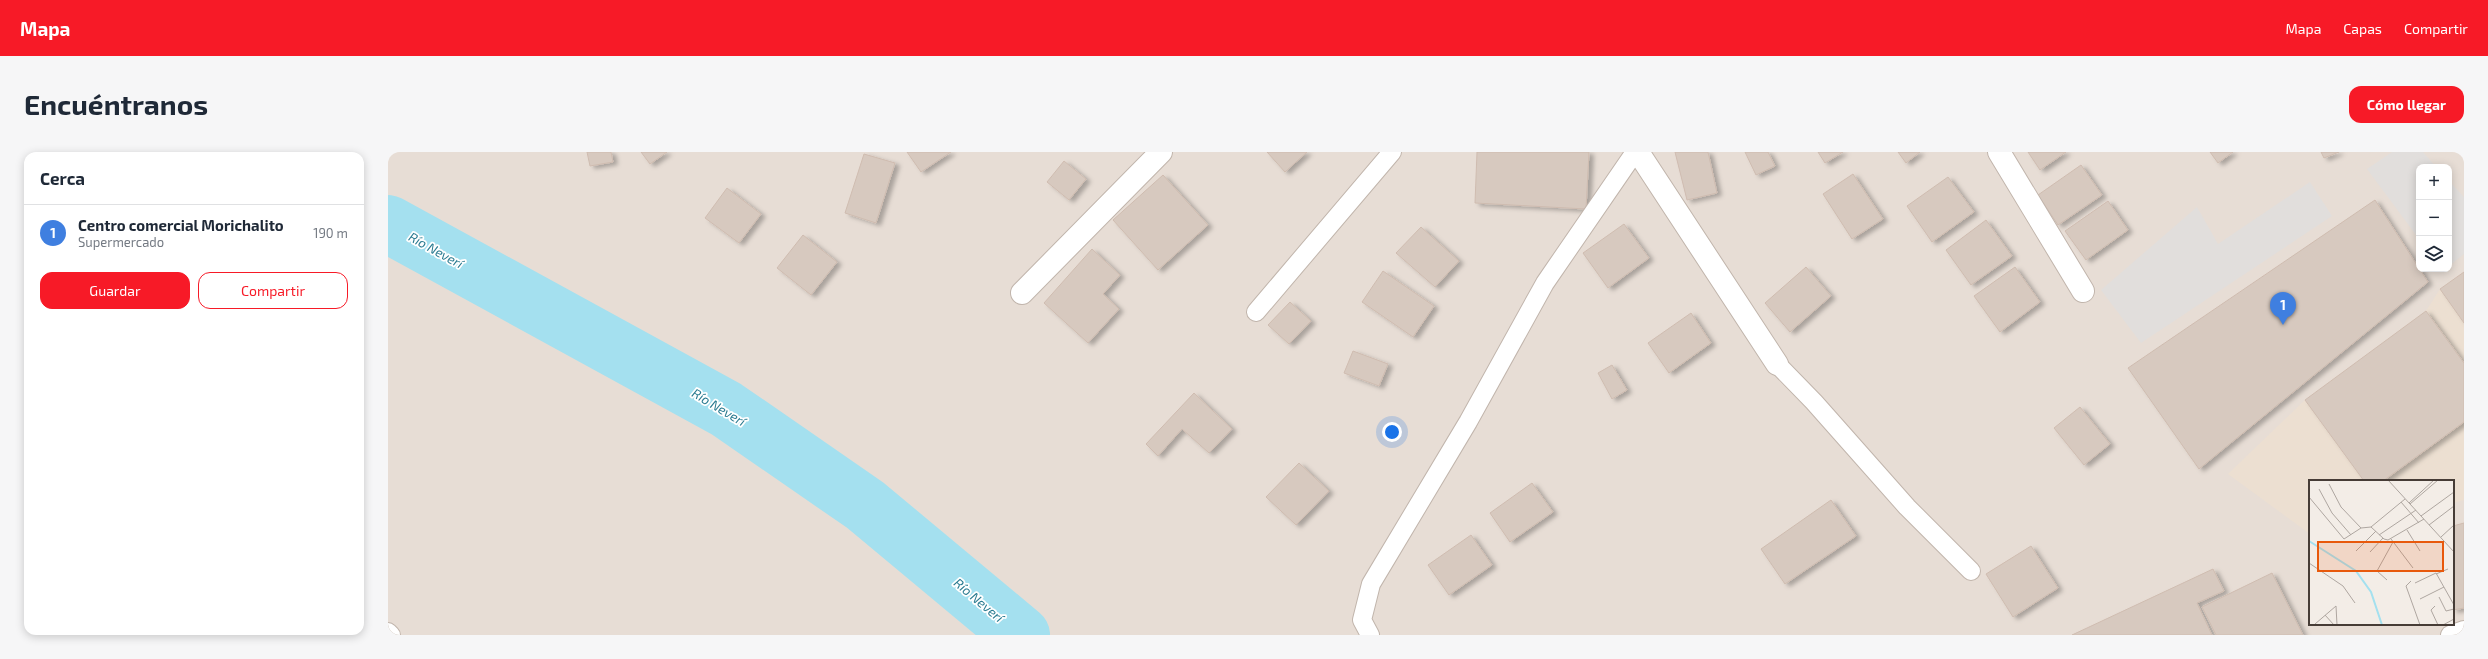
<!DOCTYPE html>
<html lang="es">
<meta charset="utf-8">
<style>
body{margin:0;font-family:"Exo 2",sans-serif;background:#f6f6f7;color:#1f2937}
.controls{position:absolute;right:12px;top:12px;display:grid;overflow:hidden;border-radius:8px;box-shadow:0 2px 10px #0003}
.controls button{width:36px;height:36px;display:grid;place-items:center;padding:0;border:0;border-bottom:1px solid #e0e1e3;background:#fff;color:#1f2937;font:20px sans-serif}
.you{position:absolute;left:1004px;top:280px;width:14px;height:14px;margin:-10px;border:3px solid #fff;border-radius:50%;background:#1a73e8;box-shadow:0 0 0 6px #1a73e833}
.badge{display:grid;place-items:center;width:26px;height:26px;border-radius:50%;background:#f71a27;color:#fff;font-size:13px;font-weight:700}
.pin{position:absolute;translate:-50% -33px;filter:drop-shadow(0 1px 2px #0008)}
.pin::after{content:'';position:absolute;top:21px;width:14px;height:12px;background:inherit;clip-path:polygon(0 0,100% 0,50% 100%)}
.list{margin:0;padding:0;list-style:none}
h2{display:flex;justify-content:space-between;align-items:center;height:52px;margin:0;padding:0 16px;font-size:17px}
h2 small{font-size:13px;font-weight:400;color:#747a83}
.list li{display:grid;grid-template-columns:26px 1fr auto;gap:12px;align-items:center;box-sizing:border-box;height:56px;padding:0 16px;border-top:1px solid #e0e1e3}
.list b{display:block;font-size:15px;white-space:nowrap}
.list p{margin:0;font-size:13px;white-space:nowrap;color:#747a83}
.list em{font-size:13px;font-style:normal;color:#747a83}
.actions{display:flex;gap:8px;padding:12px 16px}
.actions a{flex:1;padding:9px 0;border:1px solid #f71a27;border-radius:12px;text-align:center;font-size:14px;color:#f71a27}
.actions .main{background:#f71a27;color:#fff}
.icon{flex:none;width:22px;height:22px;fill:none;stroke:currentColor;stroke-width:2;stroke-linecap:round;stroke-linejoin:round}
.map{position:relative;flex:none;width:2076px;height:483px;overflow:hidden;border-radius:12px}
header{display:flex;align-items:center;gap:24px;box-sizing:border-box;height:56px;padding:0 20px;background:#f71a27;color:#fff}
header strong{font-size:19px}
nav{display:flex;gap:22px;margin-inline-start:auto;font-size:14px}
.intro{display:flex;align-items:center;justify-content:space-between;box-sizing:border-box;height:96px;padding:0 24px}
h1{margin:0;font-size:28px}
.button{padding:10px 18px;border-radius:12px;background:#f71a27;color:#fff;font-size:14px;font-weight:700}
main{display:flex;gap:24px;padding:0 24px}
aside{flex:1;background:#fff;border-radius:12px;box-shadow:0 2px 10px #0003}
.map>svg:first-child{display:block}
.residential{fill:#e7ddd5;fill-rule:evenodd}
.education{fill:#ecdfd1}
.parking{fill:#e1dedc}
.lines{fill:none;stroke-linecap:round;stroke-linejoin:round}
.river{stroke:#a4e0ef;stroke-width:58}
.building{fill:#d7c9bf;stroke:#cfbcb0;filter:url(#shadow)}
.service-casing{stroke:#c1b5ac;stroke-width:20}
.minor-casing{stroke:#c1b5ac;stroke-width:24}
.service{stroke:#fff;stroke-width:18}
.minor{stroke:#fff;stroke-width:22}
.labels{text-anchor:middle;stroke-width:3.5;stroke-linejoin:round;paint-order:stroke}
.water-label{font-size:13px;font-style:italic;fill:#2a7b90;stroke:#fff}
.inset-river{fill:none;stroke:#a4e0ef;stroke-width:2}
.inset-road{fill:none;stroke:#aea6a0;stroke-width:1}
.view{fill:#e8590c;fill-opacity:0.15;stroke:#e8590c;stroke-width:2}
.inset-edge{fill:none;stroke:#463c36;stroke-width:2}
</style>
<header>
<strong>Mapa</strong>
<nav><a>Mapa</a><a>Capas</a><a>Compartir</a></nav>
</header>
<div class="intro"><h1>Encuéntranos</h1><a class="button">Cómo llegar</a></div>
<main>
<aside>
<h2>Cerca<small></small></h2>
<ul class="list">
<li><span class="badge" style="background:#3f7fe0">1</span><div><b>Centro comercial Morichalito</b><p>Supermercado</p></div><em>190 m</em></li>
</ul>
<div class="actions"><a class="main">Guardar</a><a>Compartir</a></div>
</aside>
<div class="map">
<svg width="2076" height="483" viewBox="0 0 2076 483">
<defs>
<filter id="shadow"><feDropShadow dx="4.5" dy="2.5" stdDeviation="2" flood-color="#0004"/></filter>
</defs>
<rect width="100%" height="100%" fill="#f3ede7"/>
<path class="residential" d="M 0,0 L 2076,0 L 2076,483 L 0,483 ZM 2031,15 L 2061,15 L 2061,117 L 2031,117 ZM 1922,329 L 2065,329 L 2065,472 L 1922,472 Z"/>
<polygon class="education" points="2076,120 2076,348 2065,351 2065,329 1922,329 1922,382 1840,322 1917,248 2038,159 2052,137"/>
<g class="parking">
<polygon points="2004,0 2035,0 2048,15 2031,15 2031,87 1979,17"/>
<polygon points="2061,29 2076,45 2076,102 2061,114"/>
<polygon points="1922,30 1944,64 1753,191 1713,138 1809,55 1830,92"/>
</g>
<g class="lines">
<polyline class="river" points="0,72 338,257 477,353 633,483"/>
</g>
<g class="building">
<polygon points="199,0 223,0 225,10 202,14"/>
<polygon points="253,0 279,0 262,12"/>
<polygon points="519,0 563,0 533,20"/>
<polygon points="879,0 919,0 897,20"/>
<polygon points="1089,0 1201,0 1198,57 1087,51"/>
<polygon points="1287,0 1320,0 1329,41 1299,48"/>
<polygon points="1357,0 1380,0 1387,14 1368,23"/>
<polygon points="1430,0 1455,0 1437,11"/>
<polygon points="1510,0 1532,0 1518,11"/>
<polygon points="1640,0 1678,0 1652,18"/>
<polygon points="1822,0 1845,0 1830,11"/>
<polygon points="1933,0 1951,0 1936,6"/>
<polygon points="476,2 507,11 488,71 457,61"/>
<polygon points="676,9 698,27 681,48 659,30"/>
<polygon points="1693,13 1714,43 1670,73 1650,43"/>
<polygon points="1465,22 1495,67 1464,87 1435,42"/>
<polygon points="775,23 820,73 770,118 725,68"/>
<polygon points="1560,25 1586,60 1544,90 1519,54"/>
<polygon points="339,36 373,62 351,91 317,66"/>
<polygon points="1987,48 2040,130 1811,317 1740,216"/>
<polygon points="1720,49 1740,78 1698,108 1677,79"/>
<polygon points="1598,68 1624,104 1583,133 1558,98"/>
<polygon points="1236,72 1261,106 1220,136 1195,101"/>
<polygon points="1033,75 1071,109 1047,135 1008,101"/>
<polygon points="415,83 449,110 423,143 389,116"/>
<polygon points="704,97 732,123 715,142 731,157 700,191 656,151"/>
<polygon points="1418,115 1443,144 1402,180 1377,151"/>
<polygon points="1627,115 1652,150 1612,180 1586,144"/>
<polygon points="995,119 1046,154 1025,185 974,150"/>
<polygon points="2076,120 2076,171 2052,137"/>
<polygon points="902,150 923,169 901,192 880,173"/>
<polygon points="2038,159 2076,211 2076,270 1995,329 1976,329 1917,248"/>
<polygon points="1303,161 1323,191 1281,221 1260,191"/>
<polygon points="965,199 1000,212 991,234 956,221"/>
<polygon points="1224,213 1239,238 1224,247 1210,221"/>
<polygon points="806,241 844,277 821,301 794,277 770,304 758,292"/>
<polygon points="1692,255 1722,292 1696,313 1666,276"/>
<polygon points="911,311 941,339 908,373 878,345"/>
<polygon points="1144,331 1165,360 1122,390 1102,361"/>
<polygon points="1443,348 1468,384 1397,432 1373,397"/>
<polygon points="2076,371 2076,456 2065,458 2065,374"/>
<polygon points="1083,383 1104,413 1061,443 1040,413"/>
<polygon points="1643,394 1670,436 1625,465 1598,422"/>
<polygon points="1825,417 1836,439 1809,451 1824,483 1684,483"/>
<polygon points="1884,421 1915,483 1828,483 1814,455"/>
</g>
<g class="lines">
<defs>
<g id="service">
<polyline points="868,160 1004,0"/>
<polyline points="1389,212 1426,250 1519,355 1583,419"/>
<polyline points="0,480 3,483"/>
<polyline points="982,483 974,468 983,432 1080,270 1157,131 1247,0"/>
<polyline points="2062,483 2076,478"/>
</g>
<g id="minor">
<polyline points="1250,0 1389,212"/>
<polyline points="1611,0 1695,139"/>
<polyline points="634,141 773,0"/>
</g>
</defs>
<use href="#service" class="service-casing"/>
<use href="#minor" class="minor-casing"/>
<use href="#service" class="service"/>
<use href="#minor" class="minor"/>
</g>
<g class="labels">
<g class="water-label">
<text transform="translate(48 98) rotate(29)" y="5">Río Neverí</text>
<text transform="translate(331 255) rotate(31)" y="5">Río Neverí</text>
<text transform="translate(591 448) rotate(40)" y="5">Río Neverí</text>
</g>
</g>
<g transform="translate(1921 328)">
<rect width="145" height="145" fill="#f3ede7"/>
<path class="inset-river" d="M 0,61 L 47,91 L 62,112 L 73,145"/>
<path class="inset-road" d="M 79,0 L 145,72M 20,4 L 32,27 L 52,48 L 62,47 L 96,19M 10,9 L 23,33 L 42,55M 0,17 L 35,59 L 52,48M 92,22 L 110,43M 100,23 L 125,0M 101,24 L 129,0M 112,36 L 145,12M 120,45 L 145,26M 62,47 L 75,59 L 79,60 L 115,39M 98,50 L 111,71M 70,55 L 107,30M 132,57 L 145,45M 82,59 L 104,88M 47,71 L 67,51M 61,72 L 74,58M 0,83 L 34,106 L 46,123M 127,94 L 139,89M 78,100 L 68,91 L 84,62M 102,101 L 97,106 L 111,145M 106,103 L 127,93 L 145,125M 130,117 L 137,131 L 145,129M 111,119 L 135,107M 126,126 L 122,130 L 129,145M 16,135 L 25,145M 6,144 L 27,126 L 28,145M 134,145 L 145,139"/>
<path class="view" d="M 9,62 L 134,62 L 134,91 L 9,91 Z"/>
<rect width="145" height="145" class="inset-edge"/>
</g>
</svg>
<div class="controls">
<button>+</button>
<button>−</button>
<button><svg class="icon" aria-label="layers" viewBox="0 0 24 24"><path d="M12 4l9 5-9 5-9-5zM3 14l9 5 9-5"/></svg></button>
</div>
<div class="you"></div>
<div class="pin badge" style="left:1895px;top:173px;background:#3f7fe0">1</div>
</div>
</main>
